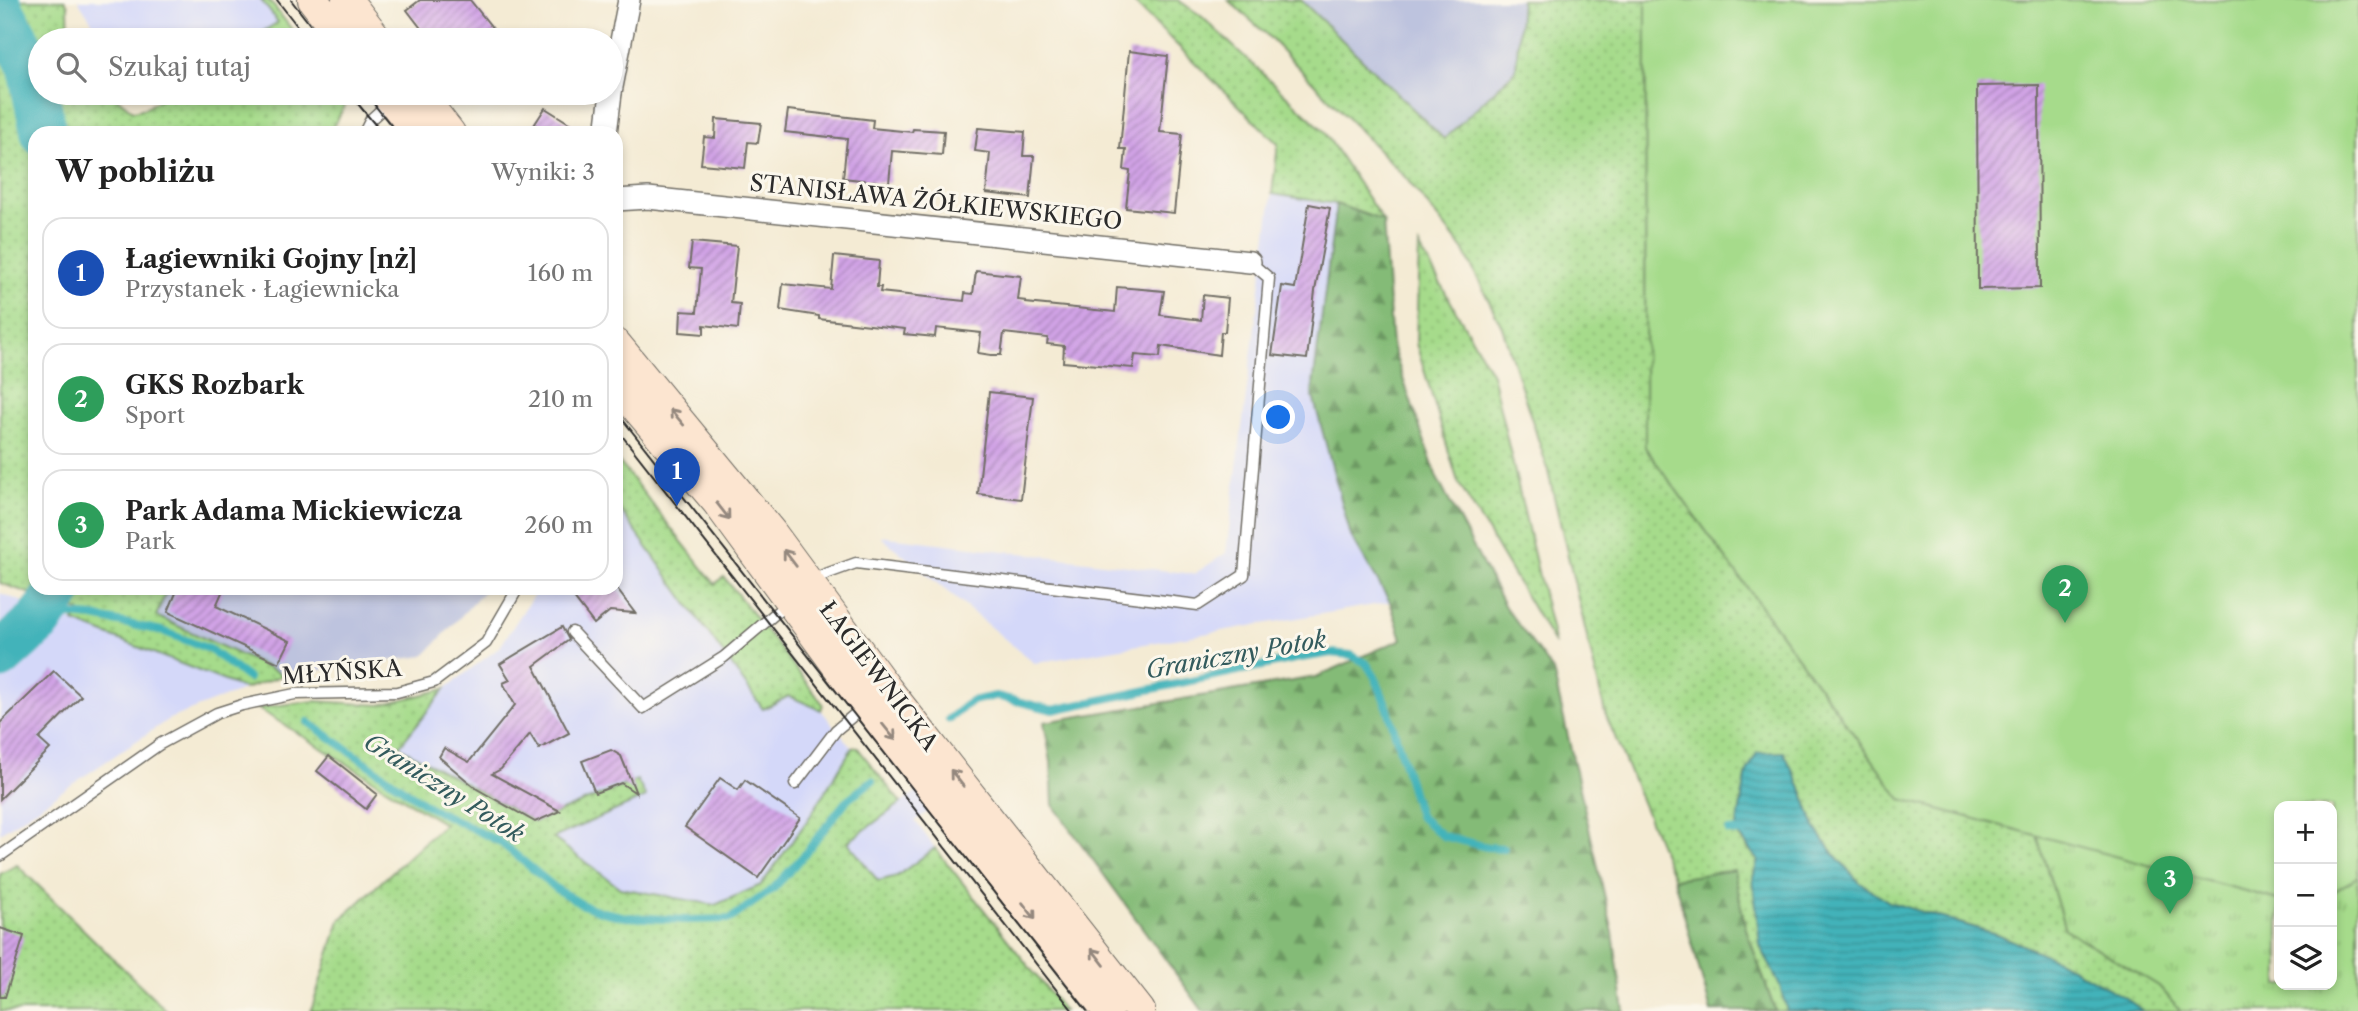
<!DOCTYPE html>
<html lang="pl">
<meta charset="utf-8">
<style>
body{margin:0;font-family:"Libre Caslon Text",serif;background:#f6f6f6;color:#222}
.controls{position:absolute;right:21px;bottom:21px;display:grid;overflow:hidden;border-radius:14px;box-shadow:0 4px 10px #0003}
.controls button{width:63px;height:63px;display:grid;place-items:center;padding:0;border:0;border-bottom:2px solid #e0e0e0;background:#fff;color:#222;font:35px sans-serif}
.you{position:absolute;left:1279px;top:418px;width:24px;height:24px;margin:-18px;border:5px solid #fff;border-radius:50%;background:#1a73e8;box-shadow:0 0 0 10px #1a73e833}
.badge{display:grid;place-items:center;width:46px;height:46px;border-radius:50%;background:#c8321e;color:#fff;font-size:23px;font-weight:700}
.pin{position:absolute;translate:-50% -58px;filter:drop-shadow(0 2px 4px #0008)}
.pin::after{content:'';position:absolute;top:37px;width:24px;height:21px;background:inherit;clip-path:polygon(0 0,100% 0,50% 100%)}
.list{margin:0;padding:0;list-style:none}
h2{display:flex;justify-content:space-between;align-items:center;height:91px;margin:0;padding:0 28px;font-size:30px}
h2 small{font-size:23px;font-weight:400;color:#767676}
.list li{display:grid;grid-template-columns:46px 1fr auto;gap:21px;align-items:center;box-sizing:border-box;height:112px;margin:0 14px 14px;padding:0 14px;border:2px solid #e0e0e0;border-radius:21px}
.list b{display:block;font-size:26px;white-space:nowrap}
.list p{margin:0;font-size:23px;white-space:nowrap;color:#767676}
.list em{font-size:23px;font-style:normal;color:#767676}
.icon{flex:none;width:38px;height:38px;fill:none;stroke:currentColor;stroke-width:2;stroke-linecap:round;stroke-linejoin:round}
.map{position:relative;flex:none;width:2358px;height:1011px;overflow:hidden}
.search{position:absolute;background:#fff;box-shadow:0 4px 10px #0003;left:28px;top:28px;width:595px;height:77px;display:flex;align-items:center;gap:18px;box-sizing:border-box;padding:0 24px;border-radius:38px;color:#767676;font-size:26px}
.panel{position:absolute;background:#fff;box-shadow:0 4px 10px #0003;left:28px;top:126px;width:595px;height:469px;border-radius:21px}
.map>svg:first-child{display:block}
.built{fill:#d4d8f9}
.industrial{fill:#bdc3de}
.grass{fill:url(#grass-dots);stroke:#68835b;stroke-width:2}
.forest{fill:url(#forest-firs);stroke:#587351;stroke-width:2}
.park{fill:url(#park-tufts);stroke:#68835b;stroke-width:2}
.garden{fill:#a6db8b;stroke:#68835b;stroke-width:2}
.water{fill:url(#water-rules);stroke:#376f72;stroke-width:2}
.lines{fill:none;stroke-linecap:round;stroke-linejoin:round}
.stream{stroke:#43b3ba;stroke-width:8}
.river{stroke:#43b3ba;stroke-width:47}
.building{fill:url(#building-hatch)}
.lane-casing{stroke:#716e66;stroke-width:13}
.street-casing{stroke:#716e66;stroke-width:24}
.secondary-casing{stroke:#716e66;stroke-width:32}
.lane{stroke:#fff;stroke-width:10}
.street{stroke:#fff;stroke-width:21}
.secondary{stroke:#fce5d0;stroke-width:30}
.tram{stroke:#2b2b2b;stroke-width:2}
.oneway{stroke:#94887e}
.labels{text-anchor:middle;stroke-width:6;stroke-linejoin:round;paint-order:stroke}
.street-label{font-size:23px;fill:#2b2b2b;stroke:#fbf7ec}
.water-label{font-size:24px;font-style:italic;fill:#335b5d;stroke:#fbf7ec}
</style>
<div class="map">
<svg width="2358" height="1011" viewBox="0 0 2358 1011">
<defs>
<pattern id="grass-dots" width="8" height="8" patternUnits="userSpaceOnUse" patternTransform="scale(1.75)"><rect width="8" height="8" fill="#a6db8b"/><path d="M2 2h.1M6 6h.1" fill="none" stroke="#8fbc78" stroke-width="1.8" stroke-linecap="round"/></pattern>
<pattern id="forest-firs" width="22" height="20" patternUnits="userSpaceOnUse" patternTransform="scale(1.75)"><rect width="22" height="20" fill="#84bb77"/><path d="M5 1l3.5 6h-7zM16 11l3.5 6h-7z" fill="#6c9862"/></pattern>
<pattern id="park-tufts" width="24" height="20" patternUnits="userSpaceOnUse" patternTransform="scale(1.75)"><rect width="24" height="20" fill="#a6db8b"/><path d="M3 7l-1-3M5 7V3M7 7l1-3M15 17l-1-3M17 17v-4M19 17l1-3" fill="none" stroke="#8fbc78"/></pattern>
<pattern id="water-rules" width="6" height="5" patternUnits="userSpaceOnUse" patternTransform="scale(1.75)"><rect width="6" height="5" fill="#43b3ba"/><path d="M0 2.5h6" fill="none" stroke="#389297"/></pattern>
<pattern id="building-hatch" width="6" height="6" patternUnits="userSpaceOnUse" patternTransform="scale(1.75)"><rect width="6" height="6" fill="#d1a3e6"/><path d="M-1 1l2-2M0 6l6-6M5 7l2-2" fill="none" stroke="#aa85bb"/></pattern>
</defs>
<rect width="100%" height="100%" fill="#fbf7ec"/>
<filter id="ink" filterUnits="userSpaceOnUse"><feTurbulence type="fractalNoise" baseFrequency=".0143" numOctaves="2"/><feDisplacementMap in="SourceGraphic" scale="14" xChannelSelector="R" yChannelSelector="G"/><feConvolveMatrix kernelMatrix="1 2 1 2 8 2 1 2 1" color-interpolation-filters="sRGB"/></filter>
<filter id="wash" filterUnits="userSpaceOnUse"><feTurbulence type="fractalNoise" baseFrequency=".00686" numOctaves="4" result="noise"/><feDisplacementMap in="SourceGraphic" scale="28" xChannelSelector="R" yChannelSelector="G"/><feGaussianBlur stdDeviation="1.57" result="paint"/><feColorMatrix in="noise" values="0 0 0 0 0 0 0 0 0 0 0 0 0 0 0 0 0 1.4 0 .05"/><feComposite in="paint" operator="in"/></filter>
<g filter="url(#wash)">
<rect width="100%" height="100%" fill="#f4ebd4"/>
<g class="built">
<polygon points="78,0 261,0 279,22 250,40 104,40"/>
<polygon points="1272,194 1336,204 1312,393 1351,536 1391,602 1034,663 880,536 1194,574 1226,553"/>
<polygon points="616,504 724,657 764,709 789,696 821,710 852,748 809,818 761,885 715,905 620,888 552,838 646,797 637,780 535,822 399,746 445,689 500,647 538,588 616,588"/>
<polygon points="0,593 245,689 169,719 0,833"/>
<polygon points="923,787 937,805 915,821 935,848 897,876 879,882 848,842"/>
</g>
<g class="industrial">
<polygon points="1301,0 1521,0 1516,70 1444,139"/>
<polygon points="168,588 487,588 424,656 284,675 156,616"/>
</g>
<g class="grass">
<polygon points="0,0 65,0 68,6 69,40 40,40 40,93 111,93 133,111 146,108 169,93 341,93 347,101 330,133 35,133 35,588 168,588 156,616 284,675 245,689 74,622 80,611 0,583"/>
<polygon points="261,0 269,0 300,40 250,40 278,22"/>
<polygon points="1131,0 1178,0 1200,15 1323,130 1383,221 1336,204 1272,194 1278,144"/>
<polygon points="1228,0 1301,0 1444,139 1516,70 1521,0 1646,0 1645,447 1901,799 2037,835 2065,929 2159,986 2181,1011 2143,1011 2124,997 2057,960 2000,935 1889,902 1859,882 1832,852 1815,827 1803,793 1784,753 1747,772 1736,831 1738,836 1758,860 1753,878 1760,945 1780,986 1787,1011 1775,1011 1745,926 1734,871 1674,879 1605,713 1547,467 1502,327 1463,249 1405,177 1266,34"/>
<polygon points="1419,246 1492,374 1555,645 1458,482 1416,343"/>
<polygon points="616,458 715,584 724,577 823,704 821,710 789,696 763,709 616,504"/>
<polygon points="445,689 399,747 535,822 637,780 646,797 553,838 620,888 715,905 761,885 809,818 852,748 857,747 901,803 848,842 878,881 897,876 935,848 1064,1011 311,1011 340,920 444,824 257,708 314,701 380,705"/>
<polygon points="17,865 167,1011 0,1011 0,874"/>
</g>
<g class="forest">
<polygon points="1336,204 1383,221 1392,346 1437,478 1505,607 1553,671 1613,933 1624,1011 1203,1011 1053,805 1051,762 1044,722 1316,677 1402,639 1390,602 1351,536 1312,393"/>
<polygon points="1734,870 1745,926 1775,1011 1711,1011 1674,879"/>
</g>
<polygon class="park" points="2037,835 2279,900 2279,985 2332,985 2332,893 2358,876 2358,1011 2181,1011 2159,986 2065,929"/>
<polygon class="garden" points="1646,0 2358,0 2358,876 2332,893 2332,806 2279,806 2279,900 1901,799 1645,447"/>
<polygon class="water" points="1784,752 1803,793 1815,827 1832,852 1859,882 1889,902 1999,935 2057,960 2124,997 2143,1011 1787,1011 1780,986 1760,945 1753,878 1758,860 1736,831 1747,772 1757,753"/>
<g class="lines">
<g class="stream">
<polyline points="40,620 70,615 94,617 162,631 209,649 248,678"/>
<polyline points="949,719 971,701 996,696 1053,710 1295,659 1331,653 1351,655 1366,663 1375,677 1388,709 1419,816 1443,836 1487,847 1504,848"/>
<polyline points="308,722 429,807 500,842 558,890 583,905 603,912 626,917 686,920 730,919 773,889 804,855 847,800 872,781"/>
<polyline points="1729,831 1744,833"/>
</g>
<g class="river">
<polyline points="0,9 30,66 44,133"/>
<polyline points="0,656 40,620 61,588"/>
</g>
</g>
<g id="blocks">
<g class="building">
<polygon points="420,0 470,0 502,40 430,40 407,10"/>
<polygon points="1129,51 1168,56 1160,132 1182,134 1174,213 1126,208 1130,171 1124,170 1126,149 1120,149"/>
<polygon points="2039,85 2040,288 1978,289 1977,86"/>
<polygon points="545,108 585,133 529,133"/>
<polygon points="788,110 873,120 872,128 912,132 913,129 944,131 942,155 892,151 889,183 843,178 847,139 785,132"/>
<polygon points="716,119 761,123 758,143 748,142 745,168 701,164 704,137 715,138"/>
<polygon points="978,128 1025,132 1023,156 1034,156 1030,198 986,193 990,153 975,151"/>
<polygon points="1309,204 1330,208 1315,291 1307,359 1272,355 1282,286 1295,288"/>
<polygon points="692,242 737,246 731,303 740,304 738,329 704,325 704,334 680,332 681,311 697,312 701,269 689,268"/>
<polygon points="834,256 879,261 877,287 881,287 880,292 964,301 965,293 973,294 976,271 1021,276 1018,300 1026,301 1026,303 1115,312 1117,287 1142,289 1164,291 1160,315 1201,320 1203,295 1228,298 1225,332 1221,332 1219,355 1161,346 1160,357 1135,355 1133,368 1063,362 1064,346 1047,344 1048,338 1004,333 1001,355 991,355 978,353 981,333 936,328 935,337 904,334 905,329 819,319 819,316 780,310 783,284 831,289"/>
<polygon points="989,392 1033,397 1021,499 978,494"/>
<polygon points="178,588 224,588 216,606 290,641 279,663 168,612"/>
<polygon points="585,588 616,588 635,613 610,611 594,624 574,598"/>
<polygon points="562,627 569,640 534,666 569,733 539,749 530,734 501,769 492,774 560,811 535,822 477,789 439,757 444,748 469,762 515,705 503,683 510,680 500,664"/>
<polygon points="54,671 81,696 39,739 50,749 0,799 0,723"/>
<polygon points="611,750 621,756 636,793 621,783 595,793 582,761"/>
<polygon points="329,756 377,794 366,809 317,771"/>
<polygon points="720,778 738,790 745,780 800,818 758,878 685,827"/>
<polygon points="0,928 24,936 5,997 0,997"/>
</g>
</g>
</g>
<g filter="url(#ink)">
<use href="#blocks" fill-opacity="0" stroke="#716e66" stroke-width="2"/>
<g class="lines">
<defs>
<g id="lane">
<polyline points="364,133 371,119 391,101"/>
<polyline points="813,584 823,575 856,563 1198,605 1244,575 1269,278 1250,262"/>
<polyline points="572,632 643,708 724,657 789,602"/>
<polyline points="795,784 836,730 866,705"/>
<polyline points="0,856 160,744 217,713 242,705 295,694 397,692 434,682 486,643 518,588"/>
</g>
<g id="street">
<polyline points="611,92 629,0"/>
<polyline points="606,133 611,93"/>
<polyline points="616,200 648,198 1250,262"/>
</g>
<g id="secondary">
<polyline points="313,0 344,40"/>
<polyline points="347,0 378,40"/>
<polyline points="386,93 418,133"/>
<polyline points="419,93 450,133"/>
<polyline points="616,344 771,532 887,689 1140,1011"/>
<polyline points="616,384 717,502 866,705 1108,1011"/>
</g>
</defs>
<use href="#lane" class="lane-casing"/>
<use href="#street" class="street-casing"/>
<use href="#secondary" class="secondary-casing"/>
<use href="#lane" class="lane"/>
<use href="#street" class="street"/>
<use href="#secondary" class="secondary"/>
<g class="tram">
<polyline points="277,0 308,40"/>
<polyline points="291,0 322,40"/>
<polyline points="349,93 382,133"/>
<polyline points="365,93 397,133"/>
<polyline points="616,411 1087,1011"/>
<polyline points="616,428 1073,1011"/>
</g>
</g>
<defs><path id="oneway-shaft" d="M-6 0H5M1.5-3L5.5 0L1.5 3" fill="none" stroke-width="1.6" stroke-linecap="round" stroke-linejoin="round" transform="scale(1.75)"/></defs>
<g class="oneway">
<use href="#oneway-shaft" transform="translate(677 417) rotate(-130)"/>
<use href="#oneway-shaft" transform="translate(723 511) rotate(52)"/>
<use href="#oneway-shaft" transform="translate(790 558) rotate(-127)"/>
<use href="#oneway-shaft" transform="translate(889 732) rotate(51)"/>
<use href="#oneway-shaft" transform="translate(957 778) rotate(-128)"/>
<use href="#oneway-shaft" transform="translate(1029 911) rotate(52)"/>
<use href="#oneway-shaft" transform="translate(1098 957) rotate(-128)"/>
</g>
</g>
<g class="labels">
<g class="street-label">
<text transform="translate(936 202) rotate(6)" y="8">STANISŁAWA ŻÓŁKIEWSKIEGO</text>
<text transform="translate(342 672) rotate(-4)" y="8">MŁYŃSKA</text>
<text transform="translate(879 676) rotate(53)" y="8">ŁAGIEWNICKA</text>
</g>
<g class="water-label">
<text transform="translate(1236 655) rotate(-10)" y="8">Graniczny Potok</text>
<text transform="translate(444 788) rotate(32)" y="8">Graniczny Potok</text>
</g>
</g>
</svg>
<div class="controls">
<button>+</button>
<button>−</button>
<button><svg class="icon" aria-label="layers" viewBox="0 0 24 24"><path d="M12 4l9 5-9 5-9-5zM3 14l9 5 9-5"/></svg></button>
</div>
<div class="you"></div>
<div class="pin badge" style="left:677px;top:506px;background:#1a4fb4">1</div>
<div class="pin badge" style="left:2065px;top:623px;background:#2e9e5b">2</div>
<div class="pin badge" style="left:2170px;top:914px;background:#2e9e5b">3</div>
<div class="search"><svg class="icon" aria-label="search" viewBox="0 0 24 24"><circle cx="10" cy="10" r="6"/><path d="M15 15l6 6"/></svg>Szukaj tutaj</div>
<section class="panel">
<h2>W pobliżu<small>Wyniki: 3</small></h2>
<ul class="list">
<li><span class="badge" style="background:#1a4fb4">1</span><div><b>Łagiewniki Gojny [nż]</b><p>Przystanek · Łagiewnicka</p></div><em>160 m</em></li>
<li><span class="badge" style="background:#2e9e5b">2</span><div><b>GKS Rozbark</b><p>Sport</p></div><em>210 m</em></li>
<li><span class="badge" style="background:#2e9e5b">3</span><div><b>Park Adama Mickiewicza</b><p>Park</p></div><em>260 m</em></li>
</ul>
</section>
</div>
